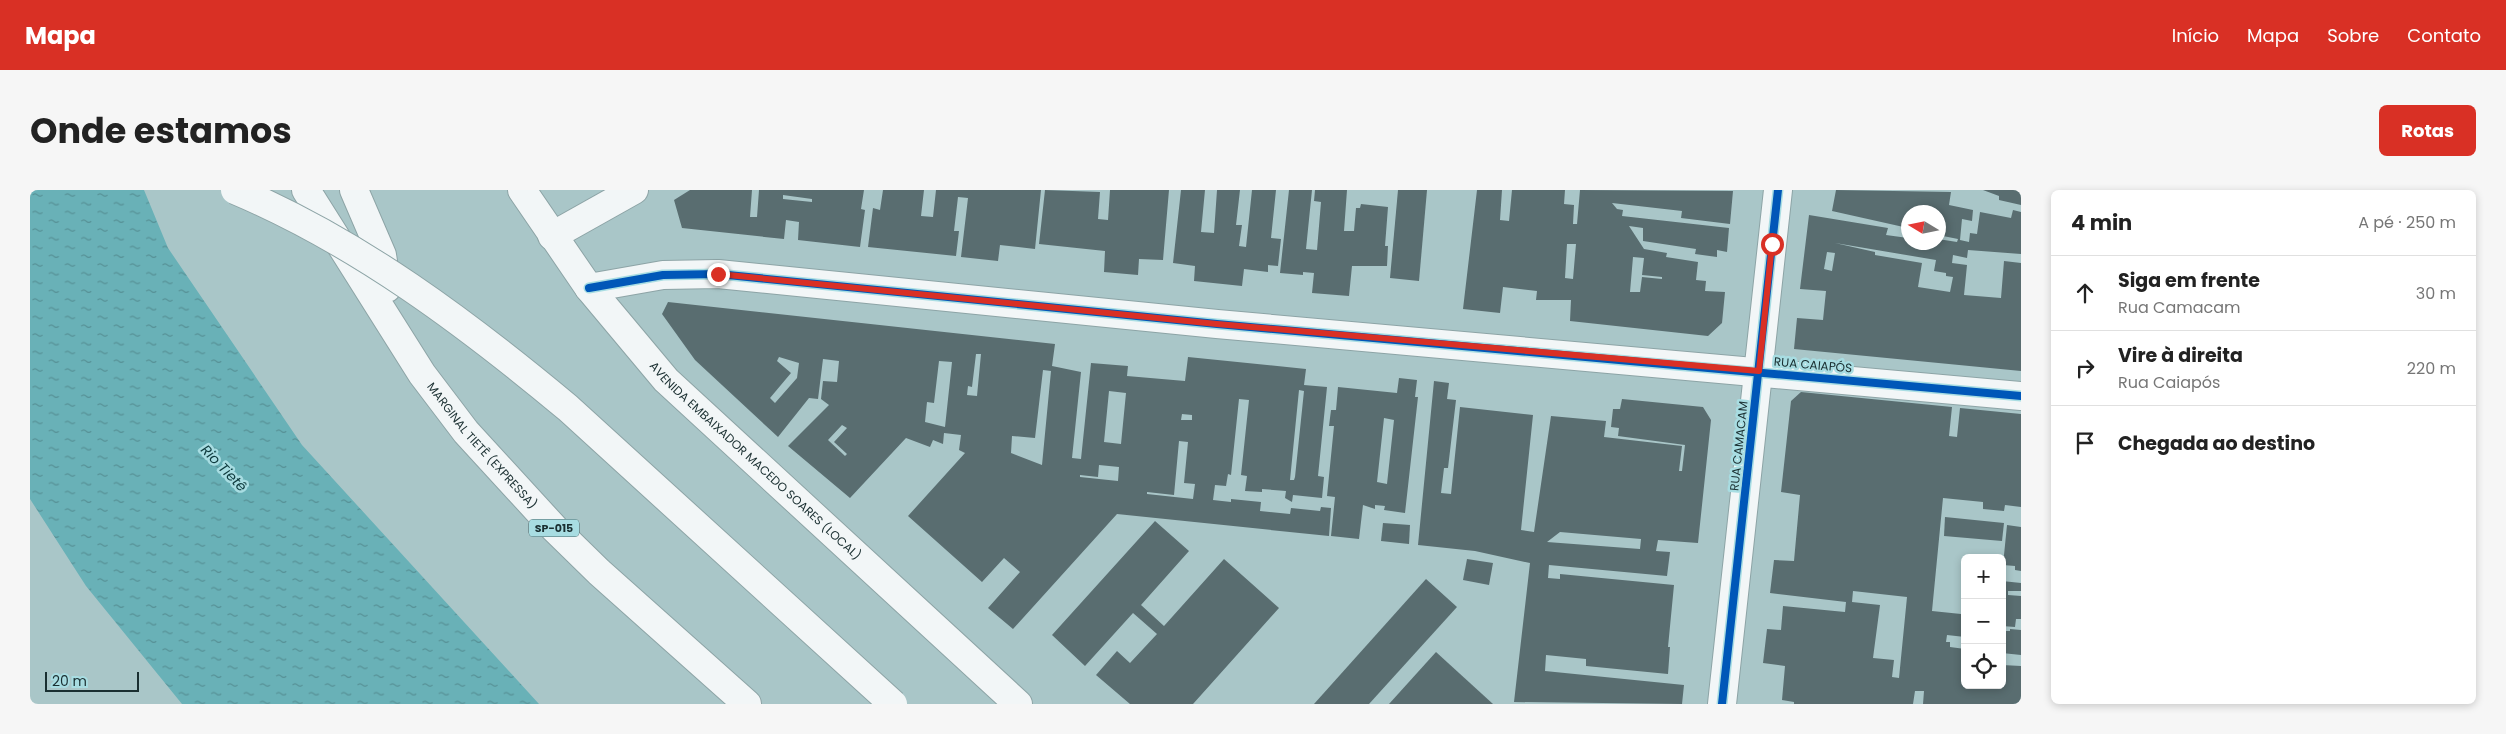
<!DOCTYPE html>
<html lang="pt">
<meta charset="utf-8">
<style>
body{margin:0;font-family:Poppins,sans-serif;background:#f6f6f6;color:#222}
.controls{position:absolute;right:15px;bottom:15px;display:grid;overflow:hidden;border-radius:8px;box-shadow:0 2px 8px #0003}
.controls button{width:45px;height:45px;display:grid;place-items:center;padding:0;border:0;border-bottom:1px solid #e0e0e0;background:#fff;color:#222;font:25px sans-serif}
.compass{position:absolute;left:1871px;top:15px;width:45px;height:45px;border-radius:50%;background:#fff;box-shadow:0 2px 8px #0003;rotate:280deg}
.scale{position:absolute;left:15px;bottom:12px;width:94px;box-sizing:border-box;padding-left:5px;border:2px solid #1a2f31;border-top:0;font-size:14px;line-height:18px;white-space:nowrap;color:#1a2f31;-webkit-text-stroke:4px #a8dde2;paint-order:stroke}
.stop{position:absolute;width:15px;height:15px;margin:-11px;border:4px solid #d93025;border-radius:50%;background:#fff}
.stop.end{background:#d93025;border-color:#fff;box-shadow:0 1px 5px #0008}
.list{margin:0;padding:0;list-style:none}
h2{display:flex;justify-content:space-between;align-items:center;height:65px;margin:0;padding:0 20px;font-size:21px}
h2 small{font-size:16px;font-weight:400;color:#767676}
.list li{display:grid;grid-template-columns:32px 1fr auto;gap:15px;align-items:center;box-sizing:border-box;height:75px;padding:0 20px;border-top:1px solid #e0e0e0}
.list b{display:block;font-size:19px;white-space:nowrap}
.list p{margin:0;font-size:16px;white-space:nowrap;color:#767676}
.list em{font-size:16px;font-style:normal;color:#767676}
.icon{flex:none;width:28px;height:28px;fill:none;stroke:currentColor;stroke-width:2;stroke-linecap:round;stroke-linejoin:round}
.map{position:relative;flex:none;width:1991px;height:514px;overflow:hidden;border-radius:8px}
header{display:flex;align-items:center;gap:30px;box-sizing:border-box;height:70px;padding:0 25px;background:#d93025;color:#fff}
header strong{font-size:24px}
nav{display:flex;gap:28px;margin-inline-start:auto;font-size:18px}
.intro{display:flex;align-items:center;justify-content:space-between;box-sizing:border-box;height:120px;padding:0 30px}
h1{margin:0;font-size:35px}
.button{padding:12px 22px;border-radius:8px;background:#d93025;color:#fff;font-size:18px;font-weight:700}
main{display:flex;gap:30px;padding:0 30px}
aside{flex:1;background:#fff;border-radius:8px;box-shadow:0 2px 8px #0003}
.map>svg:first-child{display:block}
.water{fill:url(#water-ripples)}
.building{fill:#596d70;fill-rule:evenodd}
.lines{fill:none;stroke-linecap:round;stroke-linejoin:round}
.street-casing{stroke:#8da4a6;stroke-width:30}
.highway-casing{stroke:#8da4a6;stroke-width:30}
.street{stroke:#f2f6f7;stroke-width:28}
.highway{stroke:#f2f6f7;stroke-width:28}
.highway-bridge-casing{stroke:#8da4a6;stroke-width:30;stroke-linecap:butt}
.highway-bridge{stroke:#f2f6f7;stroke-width:28}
.cycleway-casing{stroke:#a8dde2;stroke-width:11}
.cycleway{stroke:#0057b8;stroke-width:8}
.route{stroke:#d93025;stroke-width:6}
.labels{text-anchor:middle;stroke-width:5;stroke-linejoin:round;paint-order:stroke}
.shield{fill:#a8dde2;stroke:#456366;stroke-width:1}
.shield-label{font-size:11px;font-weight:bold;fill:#1a2f31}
.street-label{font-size:12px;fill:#1a2f31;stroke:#a8dde2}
.water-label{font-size:14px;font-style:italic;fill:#0e3a3d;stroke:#a8dde2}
</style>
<header>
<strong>Mapa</strong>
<nav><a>Início</a><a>Mapa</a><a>Sobre</a><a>Contato</a></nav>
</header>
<div class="intro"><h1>Onde estamos</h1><a class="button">Rotas</a></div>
<main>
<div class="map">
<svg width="1991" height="514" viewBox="0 0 1991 514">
<defs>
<pattern id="water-ripples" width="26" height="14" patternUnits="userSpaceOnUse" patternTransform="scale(1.25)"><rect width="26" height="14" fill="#69b1b7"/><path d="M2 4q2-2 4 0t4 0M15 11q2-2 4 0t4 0" fill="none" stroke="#569095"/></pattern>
</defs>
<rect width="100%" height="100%" fill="#a9c6c8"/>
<polygon class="water" points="0,0 114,0 138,58 272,255 509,514 152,514 56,396 0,309"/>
<g class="building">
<path d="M 660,0 L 722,0 L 720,27 L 727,27 L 729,0 L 834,0 L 831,19 L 835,20 L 830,57 L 768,50 L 769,32 L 756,30 L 754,49 L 652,38 L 644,10 ZM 753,5 L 782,9 L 782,12 L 753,9 Z"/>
<polygon points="853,0 894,0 891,26 903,27 906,0 1011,0 1005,59 970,55 968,71 931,67 938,8 928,7 924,41 929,41 926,66 838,57 843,18 850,20"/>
<polygon points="1015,0 1070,2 1068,29 1078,30 1080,0 1139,0 1133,70 1109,69 1108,85 1074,82 1075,61 1009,54"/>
<polygon points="1151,0 1175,0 1171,42 1184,43 1187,0 1210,0 1206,35 1212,35 1209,56 1216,57 1222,0 1246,0 1241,48 1251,49 1248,76 1238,75 1238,82 1214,79 1212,96 1164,91 1165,76 1143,73"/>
<polygon points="1259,0 1282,0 1276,59 1287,60 1291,12 1284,11 1285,0 1317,0 1314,41 1324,41 1326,18 1330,18 1331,14 1358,17 1355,56 1358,56 1357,76 1322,76 1319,106 1282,103 1284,83 1273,82 1273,85 1250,83"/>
<polygon points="1368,0 1397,0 1389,91 1360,88"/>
<path d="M 1447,0 L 1472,0 L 1470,30 L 1479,31 L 1482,0 L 1535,0 L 1534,14 L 1544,15 L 1543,34 L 1547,34 L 1550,0 L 1703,1 L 1700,34 L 1651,28 L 1652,21 L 1582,13 L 1587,19 L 1593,20 L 1592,26 L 1699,38 L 1697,62 L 1687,60 L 1687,67 L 1665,64 L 1666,59 L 1613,51 L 1613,38 L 1599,36 L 1614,59 L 1637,63 L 1636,67 L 1668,72 L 1666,90 L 1676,91 L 1675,101 L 1695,102 L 1692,133 L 1678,146 L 1540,131 L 1541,110 L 1506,110 L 1507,101 L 1473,97 L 1470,123 L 1433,119 ZM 1537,54 L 1546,54 L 1543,89 L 1535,88 ZM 1603,67 L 1614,68 L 1612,85 L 1632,87 L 1632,89 L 1612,87 L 1610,102 L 1600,102 Z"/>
<path d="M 1806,0 L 1921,2 L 1919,15 L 1943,20 L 1942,31 L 1932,29 L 1930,50 L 1939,52 L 1940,43 L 1947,44 L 1950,22 L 1981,28 L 1983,20 L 1991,22 L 1991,64 L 1938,60 L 1937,68 L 1923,65 L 1922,73 L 1937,75 L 1934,105 L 1971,108 L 1974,71 L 1991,73 L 1991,181 L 1764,159 L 1767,128 L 1793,130 L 1796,101 L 1770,99 L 1779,25 L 1858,38 L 1856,45 L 1878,48 L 1878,52 L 1908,52 L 1908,49 L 1927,52 L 1928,49 L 1908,45 L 1908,22 L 1878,22 L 1878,38 L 1802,21 ZM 1805,53 L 1906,70 L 1904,81 L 1916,83 L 1916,86 L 1923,87 L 1920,102 L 1888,97 L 1892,73 L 1845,65 L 1845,62 ZM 1797,62 L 1805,63 L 1802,81 L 1794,79 Z"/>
<polygon points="1953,0 1991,0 1991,15 1969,10 1969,6"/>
<path d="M 638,112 L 1025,154 L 1022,176 L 1051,182 L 1042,268 L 1051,269 L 1061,173 L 1098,176 L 1097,186 L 1155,191 L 1158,167 L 1276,179 L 1274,195 L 1297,197 L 1288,286 L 1294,287 L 1292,308 L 1263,305 L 1262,312 L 1255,308 L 1256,301 L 1232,299 L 1232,302 L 1215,301 L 1217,286 L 1211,285 L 1219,210 L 1209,209 L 1201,285 L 1198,284 L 1196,296 L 1185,295 L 1183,310 L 1201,312 L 1201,309 L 1231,312 L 1230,321 L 1260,324 L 1261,318 L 1290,321 L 1291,317 L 1301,318 L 1299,346 L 1087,324 L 983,439 L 958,418 L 990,382 L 974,368 L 952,392 L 878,326 L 935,263 L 929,260 L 931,245 L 914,243 L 913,254 L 903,250 L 900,257 L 876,248 L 820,308 L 758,256 L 799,215 L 791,209 L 793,191 L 807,192 L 809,171 L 793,169 L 788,209 L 779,208 L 748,247 L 665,170 L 632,124 ZM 946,164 L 951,164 L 947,206 L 937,205 L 938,196 L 942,197 ZM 749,167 L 769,173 L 767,188 L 745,213 L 740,208 L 761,183 L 747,171 ZM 909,171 L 922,172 L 915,237 L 895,232 L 897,212 L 904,213 ZM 1013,180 L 1021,181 L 1012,275 L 981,263 L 982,246 L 1005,248 ZM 1269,200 L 1274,201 L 1265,287 L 1264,290 L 1260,290 ZM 1079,201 L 1096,203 L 1091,254 L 1074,252 ZM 1152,224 L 1162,225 L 1162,230 L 1151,230 ZM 812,235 L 817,238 L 804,252 L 817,264 L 815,266 L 798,250 ZM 1149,251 L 1158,252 L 1154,293 L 1165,294 L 1163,309 L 1117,304 L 1117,302 L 1144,305 ZM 1069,275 L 1089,277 L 1088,291 L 1050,287 L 1050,285 L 1068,287 Z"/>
<path d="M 1369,188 L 1387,190 L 1385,207 L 1388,207 L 1375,323 L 1354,320 L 1355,316 L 1345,315 L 1345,319 L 1333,315 L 1329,349 L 1301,346 L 1305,307 L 1297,306 L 1304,236 L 1299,236 L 1301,220 L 1306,220 L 1308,197 L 1367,203 ZM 1354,228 L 1364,230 L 1357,294 L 1347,292 Z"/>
<path d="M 1404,191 L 1419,193 L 1417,209 L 1426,210 L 1418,278 L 1414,278 L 1411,303 L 1421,304 L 1430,217 L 1503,225 L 1491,340 L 1504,342 L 1521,226 L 1576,231 L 1574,247 L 1652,256 L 1649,281 L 1652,281 L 1655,255 L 1588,246 L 1589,238 L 1581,237 L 1583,219 L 1590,219 L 1592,209 L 1673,217 L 1681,230 L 1668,353 L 1628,350 L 1626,361 L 1640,362 L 1637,386 L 1519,375 L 1518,388 L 1530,389 L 1530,384 L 1644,395 L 1638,457 L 1640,457 L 1638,484 L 1556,476 L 1556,469 L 1516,465 L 1515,481 L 1654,495 L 1652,514 L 1484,512 L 1500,373 L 1445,361 L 1388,355 ZM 1530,342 L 1611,349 L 1610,359 L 1517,352 Z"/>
<path d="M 1771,202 L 1922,217 L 1919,246 L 1927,247 L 1930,218 L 1991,224 L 1991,317 L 1975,315 L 1974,321 L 1953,319 L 1953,312 L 1913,308 L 1902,421 L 1931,424 L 1935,401 L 1935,447 L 1917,445 L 1916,452 L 1920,452 L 1920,457 L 1935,459 L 1935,495 L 1972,495 L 1972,475 L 1991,476 L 1991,514 L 1893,514 L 1894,501 L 1885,501 L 1883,514 L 1764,514 L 1764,512 L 1752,510 L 1755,476 L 1733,473 L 1737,439 L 1751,440 L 1753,416 L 1815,422 L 1816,412 L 1740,403 L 1744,370 L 1764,371 L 1770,305 L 1751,302 L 1761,211 ZM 1823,401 L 1877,407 L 1869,488 L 1862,487 L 1864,470 L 1843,468 L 1850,415 L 1822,412 Z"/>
<polygon points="1915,327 1974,333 1972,351 1914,346"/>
<polygon points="1125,331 1159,361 1111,415 1134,436 1194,369 1249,418 1163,514 1100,514 1066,485 1087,461 1100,473 1127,444 1103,423 1055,476 1022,445"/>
<polygon points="1353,333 1380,335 1379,354 1351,351"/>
<polygon points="1977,335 1991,337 1991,381 1985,380 1985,376 1973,375"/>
<polygon points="1437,369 1463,373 1459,395 1433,390"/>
<polygon points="1396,389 1427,417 1339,514 1284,514"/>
<polygon points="1972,391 1991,393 1991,401 1978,401 1978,405 1991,406 1991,429 1986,429 1985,437 1972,436"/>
<polygon points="1980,439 1991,440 1991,465 1972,463 1972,441 1980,441"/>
<polygon points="1406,462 1463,514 1359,514"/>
</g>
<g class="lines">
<defs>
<g id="street">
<polyline points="522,46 604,0"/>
<polyline points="559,98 633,85 688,84 1187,134 1991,206"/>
<polyline points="1692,514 1748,0"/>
</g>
<g id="highway">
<path id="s1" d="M 276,0 L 392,184 L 436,242 L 525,339 L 569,382 L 717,514"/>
<polyline points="324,0 352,65 357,98"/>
<path id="s2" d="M 492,0 L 559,98 L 636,190 L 988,514"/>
</g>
</defs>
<use href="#street" class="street-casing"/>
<use href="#highway" class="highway-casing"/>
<use href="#street" class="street"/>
<use href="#highway" class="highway"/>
<defs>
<path id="highway-bridge" d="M 205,0 C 328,52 436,133 538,218 L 863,514"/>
</defs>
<use href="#highway-bridge" class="highway-bridge-casing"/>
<use href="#highway-bridge" class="highway-bridge"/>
<defs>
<g id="cycleway">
<polyline points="559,98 633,85 688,84 1187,134 1991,206"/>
<polyline points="1692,514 1748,0"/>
</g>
</defs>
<use href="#cycleway" class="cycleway-casing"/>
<use href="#cycleway" class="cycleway"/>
</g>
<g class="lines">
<polyline class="route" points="688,84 1187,134 1729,181 1742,54"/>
</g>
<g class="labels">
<rect class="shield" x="499" y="329.5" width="50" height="17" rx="4"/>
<g class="shield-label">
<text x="524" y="342">SP-015</text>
</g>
<g class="street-label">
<text transform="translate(1783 175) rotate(5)" y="4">RUA CAIAPÓS</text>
<text dy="4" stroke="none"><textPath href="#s1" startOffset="311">MARGINAL TIETÊ (EXPRESSA)</textPath></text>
<text transform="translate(1709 256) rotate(-84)" y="4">RUA CAMACAM</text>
<text dy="4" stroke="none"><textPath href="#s2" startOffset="359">AVENIDA EMBAIXADOR MACEDO SOARES (LOCAL)</textPath></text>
</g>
<g class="water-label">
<text transform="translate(194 278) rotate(46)" y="5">Rio Tietê</text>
</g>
</g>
</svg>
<div class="controls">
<button>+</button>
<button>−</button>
<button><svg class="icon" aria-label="locate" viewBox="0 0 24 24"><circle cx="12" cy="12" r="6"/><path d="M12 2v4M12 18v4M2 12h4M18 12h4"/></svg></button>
</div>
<svg class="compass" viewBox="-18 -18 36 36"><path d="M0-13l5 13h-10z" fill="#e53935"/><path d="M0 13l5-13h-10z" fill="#767676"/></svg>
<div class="scale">20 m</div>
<div class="stop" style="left:1742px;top:54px"></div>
<div class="stop end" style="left:688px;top:84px"></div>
</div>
<aside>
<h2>4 min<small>A pé · 250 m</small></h2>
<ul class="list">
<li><svg class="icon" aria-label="ahead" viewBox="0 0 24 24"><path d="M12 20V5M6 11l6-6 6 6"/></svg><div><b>Siga em frente</b><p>Rua Camacam</p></div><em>30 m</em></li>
<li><svg class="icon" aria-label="right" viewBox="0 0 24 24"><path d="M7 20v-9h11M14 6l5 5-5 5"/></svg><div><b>Vire à direita</b><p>Rua Caiapós</p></div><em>220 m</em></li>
<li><svg class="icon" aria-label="arrive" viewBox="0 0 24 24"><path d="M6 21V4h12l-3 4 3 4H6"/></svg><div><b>Chegada ao destino</b></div></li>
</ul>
</aside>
</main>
